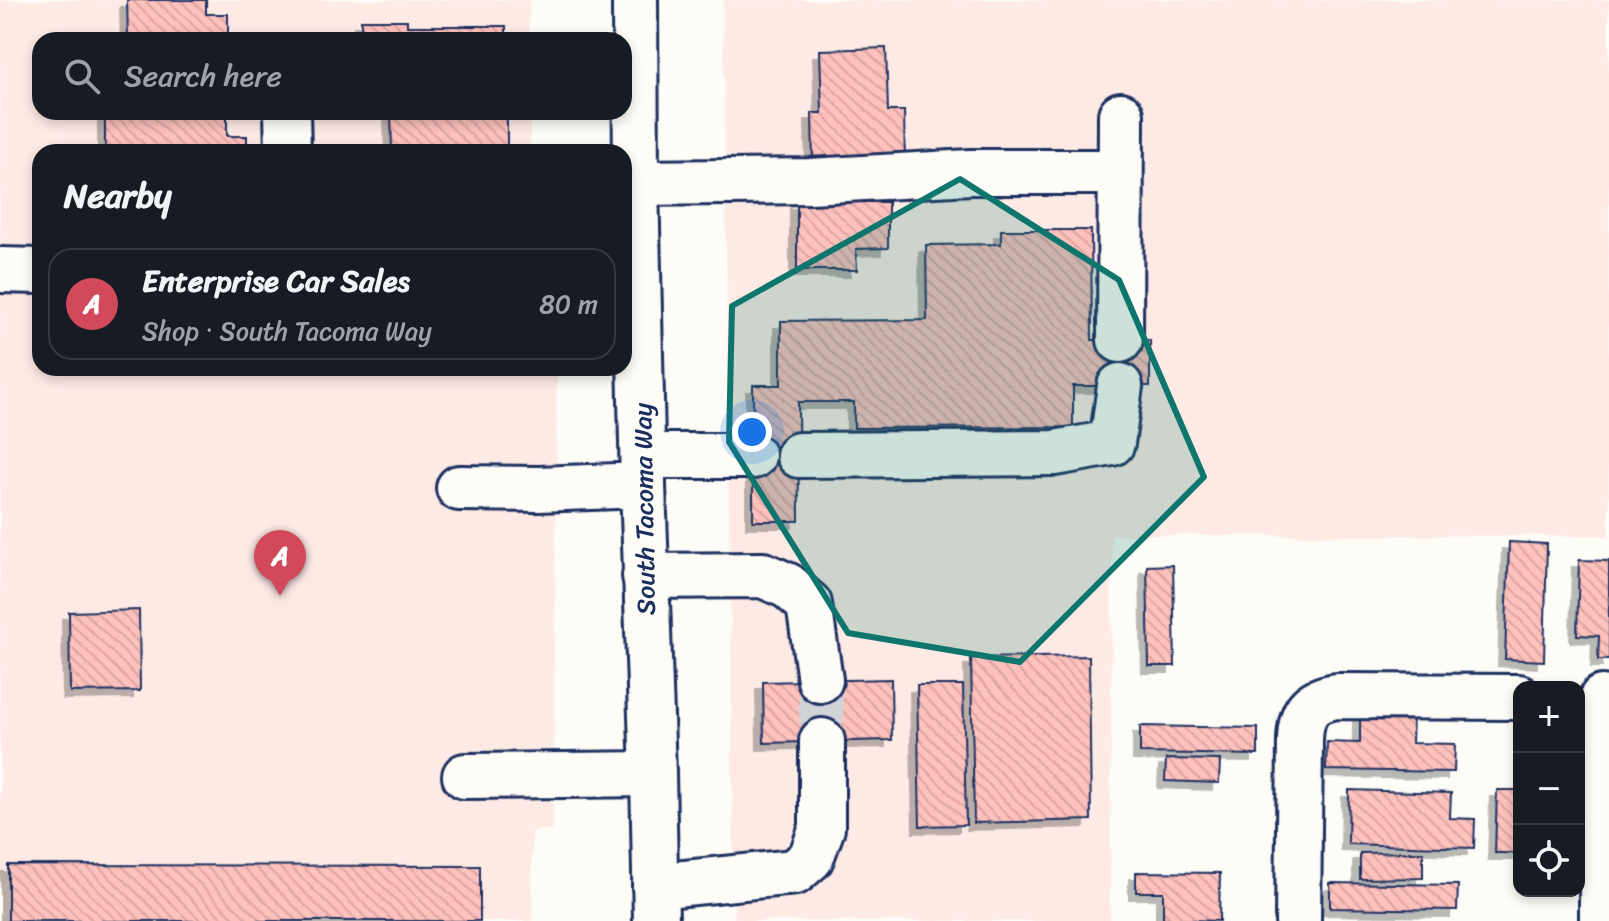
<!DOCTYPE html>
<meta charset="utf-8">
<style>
body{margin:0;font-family:Sriracha,sans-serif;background:#242831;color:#f1f3f6}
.controls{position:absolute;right:24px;bottom:24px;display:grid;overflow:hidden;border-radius:16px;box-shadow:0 4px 12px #0003}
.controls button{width:72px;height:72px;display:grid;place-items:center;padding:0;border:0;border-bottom:2px solid #363941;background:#171b24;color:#f1f3f6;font:40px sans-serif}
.you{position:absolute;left:752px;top:432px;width:28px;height:28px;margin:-20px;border:6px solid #fff;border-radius:50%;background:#1a73e8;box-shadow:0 0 0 12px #1a73e833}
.badge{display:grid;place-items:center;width:52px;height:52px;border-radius:50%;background:#d1495b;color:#fff;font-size:26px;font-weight:700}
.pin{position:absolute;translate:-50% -66px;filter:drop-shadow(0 2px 4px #0008)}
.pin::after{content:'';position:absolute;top:42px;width:28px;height:24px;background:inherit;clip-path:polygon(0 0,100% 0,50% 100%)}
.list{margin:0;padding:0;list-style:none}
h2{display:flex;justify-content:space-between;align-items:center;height:104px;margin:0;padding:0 32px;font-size:34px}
h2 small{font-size:26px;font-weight:400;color:#9ea1a6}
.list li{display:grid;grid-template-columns:52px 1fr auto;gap:24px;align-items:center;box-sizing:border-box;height:112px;margin:0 16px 16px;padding:0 16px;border:2px solid #363941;border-radius:24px}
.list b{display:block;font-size:30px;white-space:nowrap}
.list p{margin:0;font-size:26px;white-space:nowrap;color:#9ea1a6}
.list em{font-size:26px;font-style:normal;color:#9ea1a6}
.icon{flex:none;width:44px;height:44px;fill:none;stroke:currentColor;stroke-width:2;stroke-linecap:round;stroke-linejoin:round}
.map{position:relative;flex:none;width:1609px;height:921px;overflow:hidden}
.search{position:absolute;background:#171b24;box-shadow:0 4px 12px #0003;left:32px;top:32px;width:600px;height:88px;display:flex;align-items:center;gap:20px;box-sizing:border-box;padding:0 28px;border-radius:24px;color:#9ea1a6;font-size:30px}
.panel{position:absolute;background:#171b24;box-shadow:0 4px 12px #0003;left:32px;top:144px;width:600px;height:232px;border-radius:24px}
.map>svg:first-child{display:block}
.built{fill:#fdeae5}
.building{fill:url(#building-back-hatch);stroke:#1b2f5e;stroke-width:2;filter:url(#shadow)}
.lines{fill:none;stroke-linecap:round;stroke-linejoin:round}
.minor-tunnel{stroke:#d0d3d8;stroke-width:44;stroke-dasharray:44 22;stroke-linecap:butt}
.minor-casing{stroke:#1b2f5e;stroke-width:50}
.major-casing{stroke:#1b2f5e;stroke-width:50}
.minor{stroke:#fdfcf7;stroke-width:44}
.major{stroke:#fdfcf7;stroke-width:44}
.marked{fill:#0f766e;fill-opacity:0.2;stroke:#0f766e;stroke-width:6;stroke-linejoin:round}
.labels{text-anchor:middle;stroke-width:7;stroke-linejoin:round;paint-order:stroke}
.street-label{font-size:26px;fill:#1b2f5e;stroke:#fdfcf7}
</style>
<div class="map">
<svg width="1609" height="921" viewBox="0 0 1609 921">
<defs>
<pattern id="building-back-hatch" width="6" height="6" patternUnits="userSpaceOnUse" patternTransform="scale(2)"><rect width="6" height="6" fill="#fec1bc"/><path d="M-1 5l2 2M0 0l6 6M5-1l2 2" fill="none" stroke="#d9a6a4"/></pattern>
<filter id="shadow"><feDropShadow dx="-7" dy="7" stdDeviation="0" flood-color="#0004"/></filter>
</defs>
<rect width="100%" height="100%" fill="#fdfcf7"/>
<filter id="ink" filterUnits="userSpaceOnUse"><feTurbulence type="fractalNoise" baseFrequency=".0125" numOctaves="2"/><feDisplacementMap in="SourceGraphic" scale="16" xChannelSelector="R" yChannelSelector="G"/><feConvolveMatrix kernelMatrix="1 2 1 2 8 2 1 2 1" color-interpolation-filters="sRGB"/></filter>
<g filter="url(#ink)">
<g class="built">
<polygon points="0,0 529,0 529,40 40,40 40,112 530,112 530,152 40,152 40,368 557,368 553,830 532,831 532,921 0,921"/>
<polygon points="723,0 1609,0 1609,536 1112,535 1110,921 734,921"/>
</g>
<g class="building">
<polygon points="127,0 206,0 206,14 228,14 228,40 128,40"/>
<polygon points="361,20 407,20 407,26 506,26 506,40 361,40"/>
<polygon points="886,48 888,111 904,111 905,163 813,165 812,113 822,113 820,50"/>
<polygon points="105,112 227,112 227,136 247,136 247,152 105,152"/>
<polygon points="391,112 507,112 507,152 392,152"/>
<polygon points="797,202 888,202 888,248 856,249 857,270 797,270"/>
<polygon points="1001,230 1091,230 1092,340 1150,340 1150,386 1073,386 1073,427 854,428 854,402 798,402 799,521 753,521 753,385 781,385 781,321 927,320 926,245 1001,244"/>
<polygon points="1509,542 1547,544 1544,661 1505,659"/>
<polygon points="1579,560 1609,561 1609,660 1598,660 1599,636 1577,635"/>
<polygon points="1173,565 1175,666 1149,666 1147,566"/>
<polygon points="139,610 140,691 70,692 69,612"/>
<polygon points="1089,656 1091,820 974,823 971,658"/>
<polygon points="891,679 892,740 764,743 763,682"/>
<polygon points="917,685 963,685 966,825 920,826"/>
<polygon points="1360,715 1413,715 1412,743 1455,744 1454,772 1326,770 1327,742 1360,743"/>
<polygon points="1140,726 1258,728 1258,755 1140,753"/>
<polygon points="1166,759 1220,760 1219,783 1165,781"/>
<polygon points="1349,790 1451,793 1450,818 1475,819 1474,848 1348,844"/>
<polygon points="1497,790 1519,790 1519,853 1495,853"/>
<polygon points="1423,852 1423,878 1360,879 1360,853"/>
<polygon points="8,865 480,866 480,921 8,921"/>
<polygon points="1136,872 1220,873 1219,921 1163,919 1163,892 1136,892"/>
<polygon points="1330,883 1458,885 1457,910 1330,908"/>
</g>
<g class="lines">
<polyline class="minor-tunnel" points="820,680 822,741"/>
<defs>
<g id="minor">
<polyline points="287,112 288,152"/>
<polyline points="636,183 810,181 971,172 1120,172"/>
<polyline points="0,270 40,271"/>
<polyline points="1120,340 1121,115"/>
<polyline points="799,455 1055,453 1112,443 1120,386"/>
<polyline points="643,456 753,456"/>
<polyline points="459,488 538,489 643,485"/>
<polyline points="645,576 763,575 788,586 809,604 820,680"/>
<polyline points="465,776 653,774"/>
<polyline points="655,886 795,872 811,858 822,828 822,741"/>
<path d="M 1298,921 L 1300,740 C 1301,712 1309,700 1337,696 L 1519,697"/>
<polyline points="1602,921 1602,698"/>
</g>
<polyline id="major" points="635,0 636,183 643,485 653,774 656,921"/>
</defs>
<use href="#minor" class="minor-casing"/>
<use href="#major" class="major-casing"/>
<use href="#minor" class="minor"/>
<use href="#major" class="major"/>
</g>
</g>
<path class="marked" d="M 960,179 L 1119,280 L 1204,477 L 1020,662 L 848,633 L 729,442 L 732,306 Z"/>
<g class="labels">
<g class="street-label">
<text transform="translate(644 509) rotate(-91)" y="9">South Tacoma Way</text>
</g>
</g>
</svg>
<div class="controls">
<button>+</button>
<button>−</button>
<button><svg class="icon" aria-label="locate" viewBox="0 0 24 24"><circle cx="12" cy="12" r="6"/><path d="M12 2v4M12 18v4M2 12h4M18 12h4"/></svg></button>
</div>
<div class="you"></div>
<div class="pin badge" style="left:280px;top:596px">A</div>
<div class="search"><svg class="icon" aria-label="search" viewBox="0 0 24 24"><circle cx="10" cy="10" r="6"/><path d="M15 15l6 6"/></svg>Search here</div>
<section class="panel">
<h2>Nearby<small></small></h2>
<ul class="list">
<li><span class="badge">A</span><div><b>Enterprise Car Sales</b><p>Shop · South Tacoma Way</p></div><em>80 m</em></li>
</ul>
</section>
</div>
